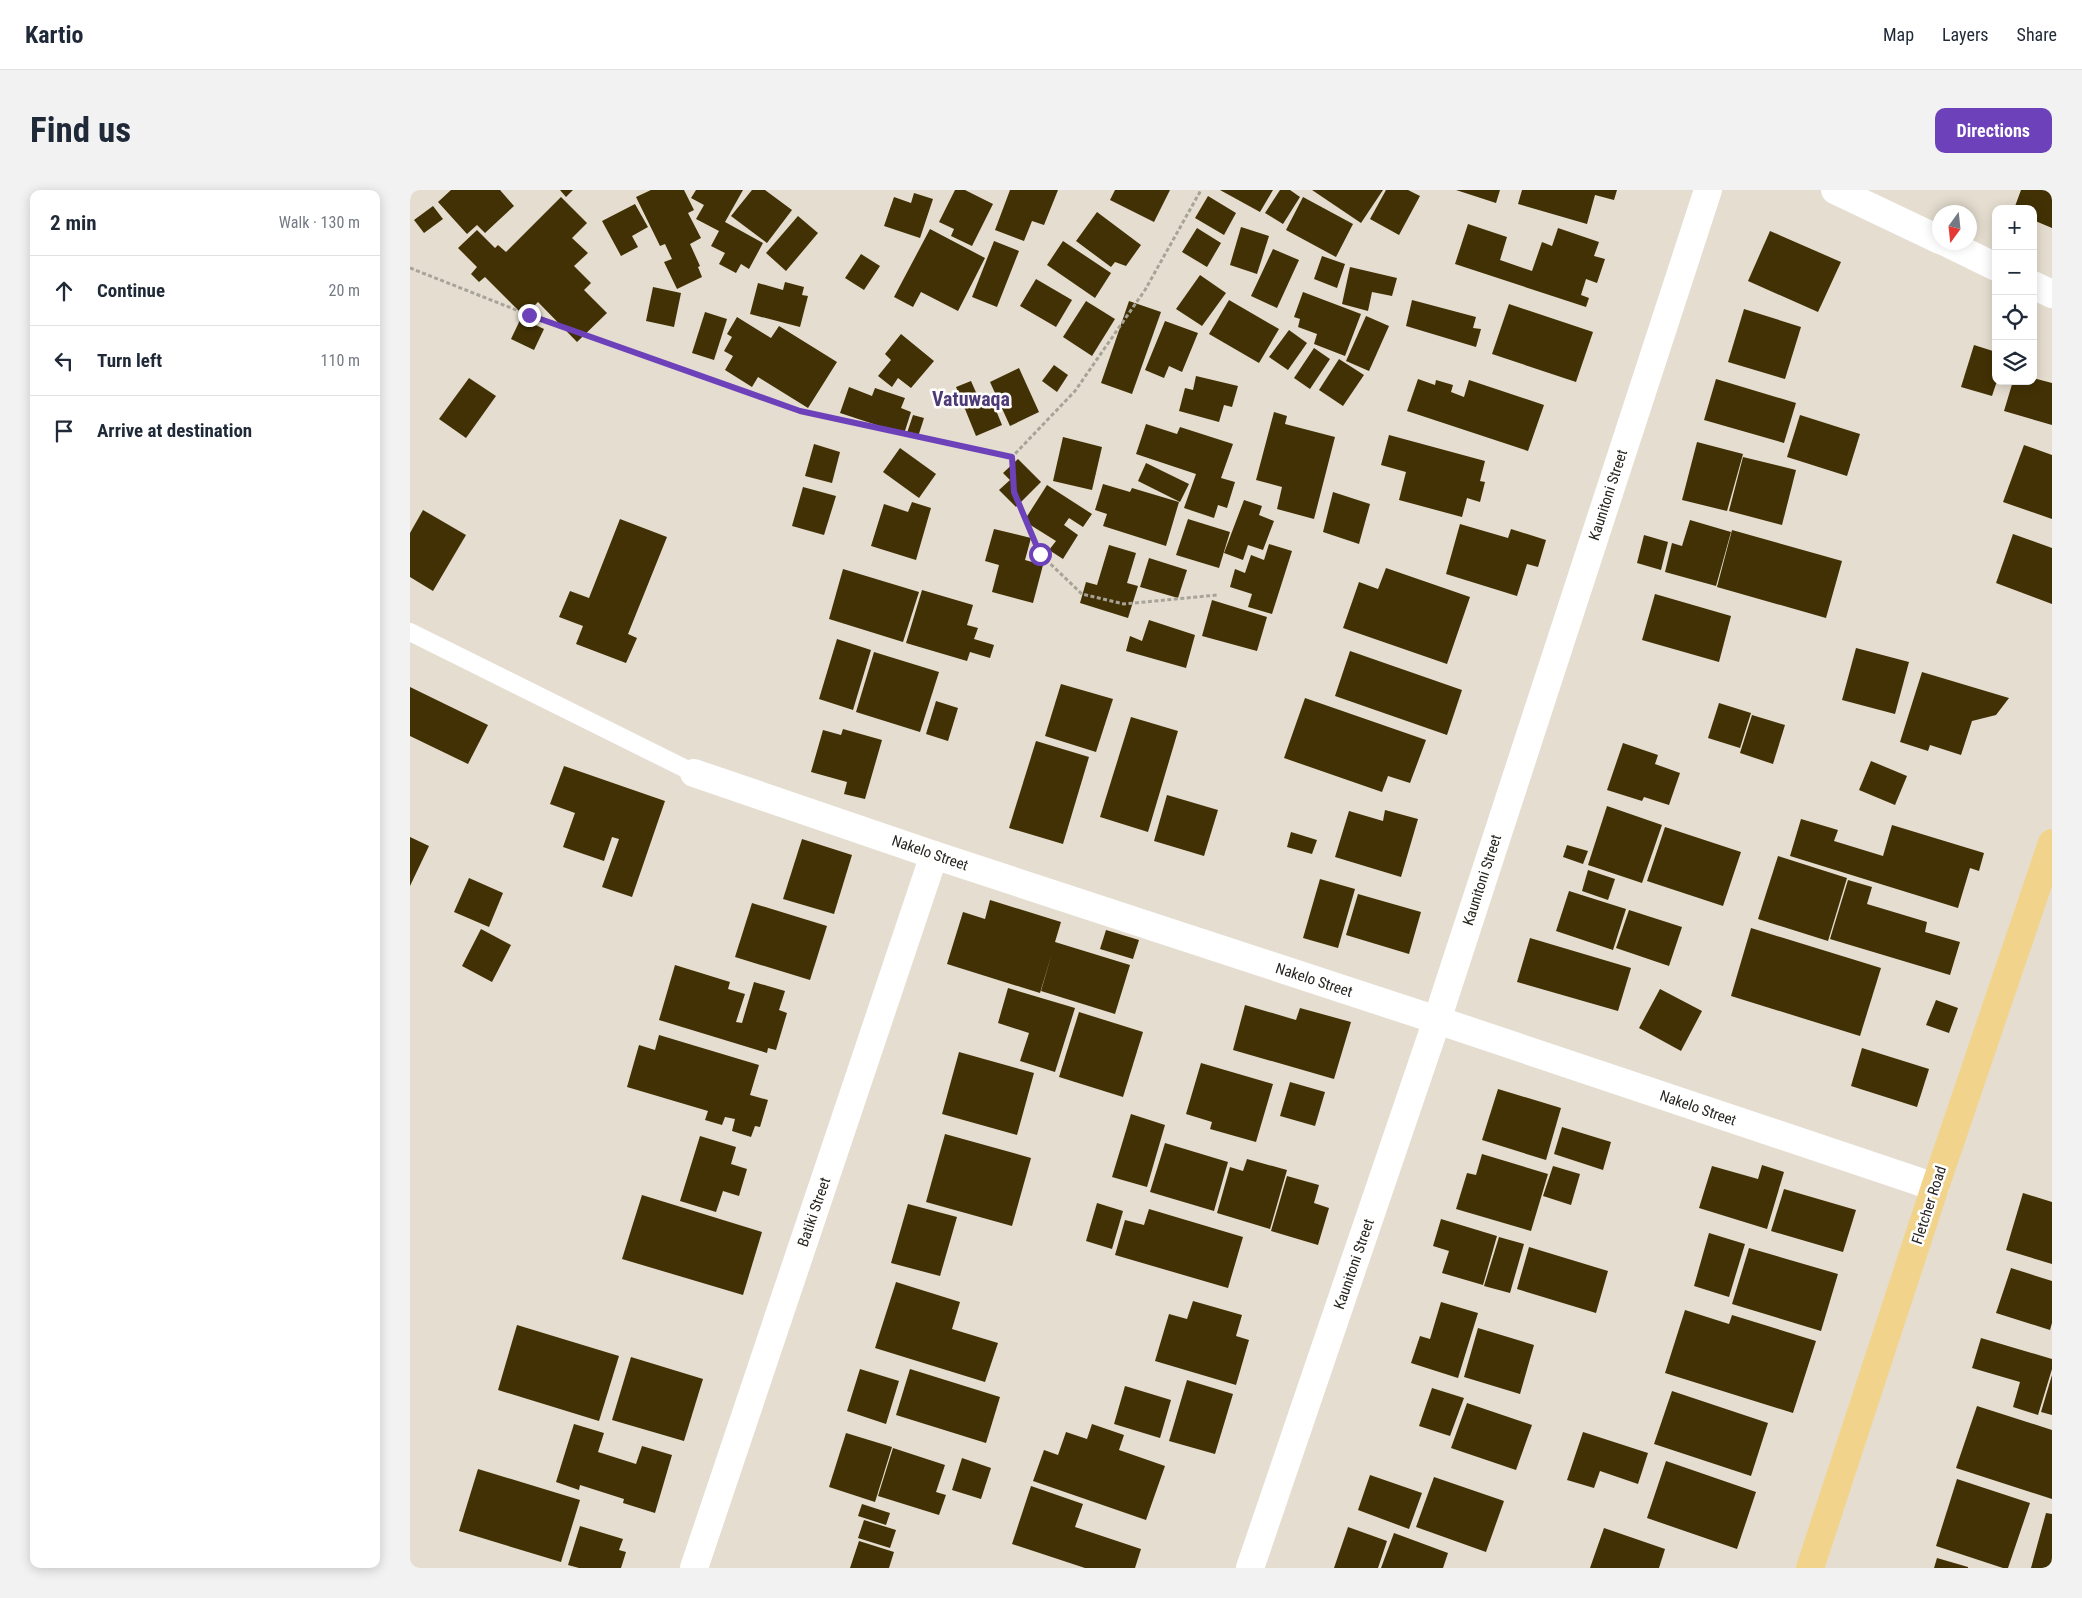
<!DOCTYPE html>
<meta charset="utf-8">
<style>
body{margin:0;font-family:"Roboto Condensed",sans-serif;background:#f2f2f3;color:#1f2937}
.controls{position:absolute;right:15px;top:15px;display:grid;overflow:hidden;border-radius:10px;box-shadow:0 2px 12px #0003}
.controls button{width:45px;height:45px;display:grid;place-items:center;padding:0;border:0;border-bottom:1px solid #e0e1e3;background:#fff;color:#1f2937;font:25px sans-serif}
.compass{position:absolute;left:1522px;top:15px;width:45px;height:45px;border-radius:50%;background:#fff;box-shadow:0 2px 12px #0003;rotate:195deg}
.stop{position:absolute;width:15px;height:15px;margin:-11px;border:4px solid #6d41b9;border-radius:50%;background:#fff}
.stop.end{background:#6d41b9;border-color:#fff;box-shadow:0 1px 5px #0008}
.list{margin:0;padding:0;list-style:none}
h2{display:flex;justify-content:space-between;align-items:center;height:65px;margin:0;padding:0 20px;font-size:21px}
h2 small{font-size:16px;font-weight:400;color:#747a83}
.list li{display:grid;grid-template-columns:32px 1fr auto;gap:15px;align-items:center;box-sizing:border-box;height:70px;padding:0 20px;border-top:1px solid #e0e1e3}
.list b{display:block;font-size:19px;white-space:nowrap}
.list em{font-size:16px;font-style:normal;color:#747a83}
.icon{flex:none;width:28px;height:28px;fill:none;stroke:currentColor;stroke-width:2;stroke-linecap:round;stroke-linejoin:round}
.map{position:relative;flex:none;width:1642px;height:1378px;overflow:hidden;border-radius:10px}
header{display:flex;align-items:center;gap:30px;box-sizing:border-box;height:70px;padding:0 25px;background:#fff;border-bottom:1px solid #e0e1e3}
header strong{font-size:24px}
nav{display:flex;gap:28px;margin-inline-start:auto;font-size:18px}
.intro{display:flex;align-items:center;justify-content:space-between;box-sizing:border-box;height:120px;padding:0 30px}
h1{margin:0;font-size:35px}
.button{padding:12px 22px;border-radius:10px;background:#6d41b9;color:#fff;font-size:18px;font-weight:700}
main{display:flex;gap:30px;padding:0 30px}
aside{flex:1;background:#fff;border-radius:10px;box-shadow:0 2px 12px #0003}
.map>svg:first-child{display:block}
.building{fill:#423104}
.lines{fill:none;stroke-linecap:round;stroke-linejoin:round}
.path{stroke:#a8a398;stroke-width:3;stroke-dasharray:4 2.5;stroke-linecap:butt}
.lane{stroke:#fff;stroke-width:18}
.street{stroke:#fff;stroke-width:28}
.primary{stroke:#f1d38b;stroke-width:28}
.route{stroke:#6d41b9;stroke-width:6}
.labels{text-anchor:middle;stroke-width:5;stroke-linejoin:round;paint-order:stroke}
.street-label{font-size:15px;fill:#292621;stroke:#fff}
.district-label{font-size:20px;font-weight:bold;fill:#4d3a77;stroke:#fff}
</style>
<header>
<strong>Kartio</strong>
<nav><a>Map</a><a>Layers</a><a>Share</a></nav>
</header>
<div class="intro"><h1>Find us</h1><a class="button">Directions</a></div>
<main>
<aside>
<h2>2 min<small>Walk · 130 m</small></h2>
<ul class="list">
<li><svg class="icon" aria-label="ahead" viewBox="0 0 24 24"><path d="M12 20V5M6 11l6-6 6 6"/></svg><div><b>Continue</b></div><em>20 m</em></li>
<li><svg class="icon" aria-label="left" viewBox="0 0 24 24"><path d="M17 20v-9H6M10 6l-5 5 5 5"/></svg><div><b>Turn left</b></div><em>110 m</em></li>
<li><svg class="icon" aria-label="arrive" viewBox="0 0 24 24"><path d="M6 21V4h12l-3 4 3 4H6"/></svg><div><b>Arrive at destination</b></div></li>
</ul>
</aside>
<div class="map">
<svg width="1642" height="1378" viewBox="0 0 1642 1378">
<rect width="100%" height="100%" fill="#e5ded0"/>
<g class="building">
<polygon points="41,0 90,0 104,16 75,43 67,35 57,44 28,12"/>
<polygon points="150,0 163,0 156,7"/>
<polygon points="241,0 274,0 284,20 278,23 291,48 280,54 290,76 288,77 292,87 267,99 254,72 262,69 255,54 250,56 226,7"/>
<polygon points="286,0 333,0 315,32 353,53 339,79 331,74 326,83 309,74 315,63 301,56 309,41 286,29 294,15 281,8"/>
<polygon points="342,0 355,0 382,20 357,53 321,26"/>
<polygon points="545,0 555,0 583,14 562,56 541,46 544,39 529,32"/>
<polygon points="600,0 648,0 634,35 622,31 614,51 585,40"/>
<polygon points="705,0 760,0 744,32 700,10"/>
<polygon points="810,0 863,0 850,22"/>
<polygon points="870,0 880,0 890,7 873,34 855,23"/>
<polygon points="902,0 973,0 951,33"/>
<polygon points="976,0 998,0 1010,6 989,45 960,29"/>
<polygon points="1046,0 1090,0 1086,13"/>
<polygon points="1112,0 1207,0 1204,10 1185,5 1177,34 1108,14"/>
<polygon points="1611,0 1642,0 1642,38 1623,30 1623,19 1604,19"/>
<polygon points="504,3 523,9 510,48 474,36 484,7 501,13"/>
<polygon points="798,6 826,23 814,45 785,28"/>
<polygon points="151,7 177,33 162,48 178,63 164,76 181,93 174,100 197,123 167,152 128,112 114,126 75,87 69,92 61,84 67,77 48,58 67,40 85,58 88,55 96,62"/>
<polygon points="893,7 943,34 926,67 876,40"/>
<polygon points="225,14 238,37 222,46 228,57 211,66 192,31"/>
<polygon points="23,16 33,29 14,43 4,30"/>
<polygon points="687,22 731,55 716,76 705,72 701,77 666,51"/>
<polygon points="388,26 408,43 376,81 356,63"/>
<polygon points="1058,34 1097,47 1090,70 1122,81 1132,52 1142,56 1148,38 1189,52 1184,66 1195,69 1187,93 1176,89 1171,105 1179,108 1176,117 1045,74"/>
<polygon points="831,37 859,46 847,84 820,75"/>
<polygon points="787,38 811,53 797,77 772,62"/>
<polygon points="520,39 575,68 548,121 511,102 503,117 484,107"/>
<polygon points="1360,41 1431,72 1408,122 1338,91"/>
<polygon points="584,51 609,61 587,117 562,107"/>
<polygon points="653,51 701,83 685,108 637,75"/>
<polygon points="863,59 889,70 867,118 841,106"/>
<polygon points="451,64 470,76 454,100 435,88"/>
<polygon points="912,66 935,74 927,98 904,89"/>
<polygon points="940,77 987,88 982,106 962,102 958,121 932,114"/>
<polygon points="790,85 816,103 792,136 766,119"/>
<polygon points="626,89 662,110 646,137 610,116"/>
<polygon points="375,92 394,97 392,105 398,106 390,137 340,124 348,93 373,100"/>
<polygon points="243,97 271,103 264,137 236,131"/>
<polygon points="893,102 951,124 935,166 904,154 907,144 888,137 890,129 884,127"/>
<polygon points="819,110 869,139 849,173 799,144"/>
<polygon points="1002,110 1066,127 1063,138 1071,139 1066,157 996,136"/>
<polygon points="676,111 705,129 682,166 653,147"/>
<polygon points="719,111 751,122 722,204 691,193"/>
<polygon points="1099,114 1183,142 1166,192 1082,164"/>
<polygon points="1334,119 1391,137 1375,189 1318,172"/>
<polygon points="295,122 317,129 304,170 282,163"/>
<polygon points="956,126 979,136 959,181 936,171"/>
<polygon points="327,127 361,148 369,136 427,172 398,218 348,187 342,197 315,180 323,166 314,161 322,147 317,144"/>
<polygon points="111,128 134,139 124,160 101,149"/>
<polygon points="755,131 788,143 772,182 759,176 754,188 735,180"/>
<polygon points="879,140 897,153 878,180 859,167"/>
<polygon points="491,144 524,171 501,198 488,188 482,197 468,186 481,170 475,164"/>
<polygon points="1564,155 1586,162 1587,191 1582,206 1551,197"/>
<polygon points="904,158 920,169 900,199 884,188"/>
<polygon points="929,169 954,185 933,216 909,200"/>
<polygon points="644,175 658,185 647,202 632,191"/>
<polygon points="609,178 629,222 600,236 580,192"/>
<polygon points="786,186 828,196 822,217 814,215 809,232 769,221 775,198 783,200"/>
<polygon points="59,188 86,206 56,248 29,229"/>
<polygon points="1623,188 1642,193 1642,235 1594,221 1603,191 1623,191"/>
<polygon points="1008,189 1025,195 1026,190 1043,195 1041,202 1054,207 1059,190 1134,215 1118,261 997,221"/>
<polygon points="1306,189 1386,213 1374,253 1294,230"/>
<polygon points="561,191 568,207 579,203 592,235 566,246 546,197"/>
<polygon points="439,197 462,206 465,198 495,208 491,218 501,222 494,244 430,223"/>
<polygon points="864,222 877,226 875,234 925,247 904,329 867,319 872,297 846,290"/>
<polygon points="503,225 514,228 508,247 497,243"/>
<polygon points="1390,225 1450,244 1437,286 1377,267"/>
<polygon points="736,234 767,244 770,237 823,254 811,288 825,292 817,318 808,315 804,328 774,318 786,284 726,264"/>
<polygon points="979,245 1075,271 1070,291 1075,292 1070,312 1057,308 1052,327 989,310 996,282 971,275"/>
<polygon points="653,247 692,257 682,300 643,291"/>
<polygon points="1287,252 1333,264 1317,321 1272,310"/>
<polygon points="404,254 430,262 422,293 395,286"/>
<polygon points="1614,255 1642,265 1642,329 1593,312"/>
<polygon points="490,258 526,284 509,308 473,282"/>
<polygon points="1333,267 1386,280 1372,335 1319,321"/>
<polygon points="608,269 631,292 606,317 589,300 600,290 593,283"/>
<polygon points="736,273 779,294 770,312 728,291"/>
<polygon points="693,294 720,302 722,298 769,312 756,356 693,336 697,324 685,320"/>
<polygon points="637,295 682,324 673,337 659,328 654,335 668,345 653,369 639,360 646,351 614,331"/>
<polygon points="393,297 426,306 414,345 382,336"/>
<polygon points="923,302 960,314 949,354 913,342"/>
<polygon points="834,310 852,316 849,325 864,331 853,360 838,355 833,370 814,363"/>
<polygon points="502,312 521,318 506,370 461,356 474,314 498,322"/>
<polygon points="13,320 56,345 23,401 0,387 0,343"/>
<polygon points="210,329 257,347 218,444 227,448 216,473 166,454 173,436 149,427 160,401 179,408"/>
<polygon points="778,329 820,342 809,378 766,365"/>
<polygon points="1280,330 1321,342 1306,396 1255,382 1262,353 1272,356"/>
<polygon points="1050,334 1098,348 1101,339 1136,350 1128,377 1117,374 1107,406 1036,384"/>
<polygon points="584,339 621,348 615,370 633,375 623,413 582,402 589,375 575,371"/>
<polygon points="1322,340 1432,371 1416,428 1307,397"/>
<polygon points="1603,344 1642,358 1642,414 1586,393"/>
<polygon points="1234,345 1258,352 1251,380 1227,373"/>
<polygon points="859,354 882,361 862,424 838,417 842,404 820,397 825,379 835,383 841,365 854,370"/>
<polygon points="699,355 726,363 717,393 728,396 718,428 670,413 676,392 687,395"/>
<polygon points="739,368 777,380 768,408 730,397"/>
<polygon points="976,378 1060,407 1037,474 933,438 949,392 968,399"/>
<polygon points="433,379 509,402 493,452 419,429"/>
<polygon points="512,400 563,415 557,435 568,438 564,449 584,455 580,468 560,462 557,471 496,453"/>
<polygon points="1245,404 1321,426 1309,472 1232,450"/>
<polygon points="802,410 857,427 847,461 792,446"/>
<polygon points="739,430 785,445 776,478 716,461 720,446 732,451"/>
<polygon points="427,449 461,460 443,520 409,509"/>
<polygon points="1446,458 1499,472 1485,524 1432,510"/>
<polygon points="940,461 1052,500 1037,545 925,506"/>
<polygon points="464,462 529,482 510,542 446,522"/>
<polygon points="1512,482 1599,508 1586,525 1562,531 1551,565 1520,555 1518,561 1490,552"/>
<polygon points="651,494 703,509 686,562 635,546"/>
<polygon points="0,497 78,535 58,574 0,546"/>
<polygon points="895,508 1016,550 1000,593 978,586 972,602 874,568"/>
<polygon points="526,511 548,518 538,551 516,544"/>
<polygon points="1309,513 1341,523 1330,558 1298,548"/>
<polygon points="1342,525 1375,535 1363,574 1330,563"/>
<polygon points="721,527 768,541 738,642 690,627"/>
<polygon points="433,539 472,550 455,609 434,604 437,592 401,582 413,540 431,545"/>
<polygon points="626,551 679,567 653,654 599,638"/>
<polygon points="1213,553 1248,565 1245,574 1270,583 1259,615 1234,607 1232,611 1197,600"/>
<polygon points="1461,571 1497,586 1485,615 1449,600"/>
<polygon points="154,576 255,611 222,707 192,697 209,649 202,647 194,671 153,657 165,623 140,614"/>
<polygon points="757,605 808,620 794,666 744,651"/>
<polygon points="1197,616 1252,635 1232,693 1178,675"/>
<polygon points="975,620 1008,629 991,687 925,667 939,621 973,631"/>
<polygon points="1391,629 1428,640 1424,651 1473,666 1482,635 1574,663 1569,681 1560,678 1548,718 1380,666"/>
<polygon points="1255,637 1331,662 1313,716 1237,691"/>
<polygon points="881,642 907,650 902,664 877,657"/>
<polygon points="0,647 19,656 0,696"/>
<polygon points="392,649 442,665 424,724 373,709"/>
<polygon points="1157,655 1178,661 1173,674 1153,667"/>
<polygon points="1368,666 1437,688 1418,751 1348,729"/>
<polygon points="1178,680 1205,689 1198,710 1172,701"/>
<polygon points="59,688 93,703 79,737 44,722"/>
<polygon points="910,689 945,699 928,758 893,748"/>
<polygon points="1438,690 1462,697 1457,714 1517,732 1515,742 1550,752 1540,785 1420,749"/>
<polygon points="1159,701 1216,719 1203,760 1146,741"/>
<polygon points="948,704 1011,722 999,764 936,745"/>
<polygon points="580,710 651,732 645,752 720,775 705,824 631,801 642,763 630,803 537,774 553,722 575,729"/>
<polygon points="342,713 417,736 400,790 325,767"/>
<polygon points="1219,720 1272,737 1259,776 1206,758"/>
<polygon points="1341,738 1471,778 1450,846 1321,806"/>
<polygon points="71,739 101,755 82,792 52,776"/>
<polygon points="696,740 729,750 723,769 690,759"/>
<polygon points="1120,748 1221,778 1208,821 1107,792"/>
<polygon points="265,775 320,792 318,799 335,804 326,832 332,833 344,792 375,801 369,820 377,823 366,860 358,858 357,863 249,830"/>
<polygon points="598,798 665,818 645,882 610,871 619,843 588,833"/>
<polygon points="1250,799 1292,821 1271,861 1229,838"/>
<polygon points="1526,810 1548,818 1539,843 1516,835"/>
<polygon points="835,815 886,830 890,818 941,832 924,889 823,860"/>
<polygon points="669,822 733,842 713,907 649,887"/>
<polygon points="249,845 349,875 340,905 358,910 350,937 345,936 341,947 322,941 325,929 315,927 312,935 295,930 298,921 217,897 229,855 245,860"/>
<polygon points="1452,858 1519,879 1507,917 1441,896"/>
<polygon points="549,862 624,883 607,945 532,924"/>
<polygon points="791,873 863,894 846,952 800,939 802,932 776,924"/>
<polygon points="880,892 915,902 905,936 870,926"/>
<polygon points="1088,899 1151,918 1136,970 1072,950"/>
<polygon points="721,924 755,935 737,997 702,987"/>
<polygon points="1152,937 1201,952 1193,980 1144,964"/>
<polygon points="535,944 621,968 602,1036 516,1012"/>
<polygon points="290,946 326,957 321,974 337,979 329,1006 313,1001 306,1022 270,1011"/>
<polygon points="755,953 818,972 804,1021 740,1002"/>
<polygon points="1072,964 1138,984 1121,1041 1046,1019 1057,983 1066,985"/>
<polygon points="837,969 877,980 860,1039 807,1023 820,977 833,981"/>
<polygon points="1352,975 1374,982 1357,1039 1289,1018 1302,976 1348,989"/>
<polygon points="1143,976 1170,984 1161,1015 1133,1006"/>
<polygon points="877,986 909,995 904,1013 919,1018 908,1055 861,1041"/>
<polygon points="1374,999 1446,1020 1433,1062 1361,1041"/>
<polygon points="1613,1003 1642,1012 1642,1074 1596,1060"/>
<polygon points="232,1005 352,1042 333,1105 212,1069"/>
<polygon points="687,1013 713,1021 702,1059 676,1051"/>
<polygon points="498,1014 547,1027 530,1086 481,1073"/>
<polygon points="739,1019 833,1047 818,1098 705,1065 715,1030 734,1035"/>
<polygon points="1031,1029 1087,1046 1073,1095 1032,1083 1039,1061 1023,1056"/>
<polygon points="1299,1043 1335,1054 1319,1107 1284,1096"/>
<polygon points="1089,1047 1114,1054 1100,1103 1074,1096"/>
<polygon points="1119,1057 1198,1081 1186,1123 1107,1099"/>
<polygon points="1339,1058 1428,1084 1411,1141 1322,1114"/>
<polygon points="1601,1078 1642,1091 1642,1133 1640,1140 1586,1123"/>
<polygon points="486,1092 550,1112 542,1139 588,1153 575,1192 465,1158"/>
<polygon points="783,1111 832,1125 826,1146 839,1150 826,1195 745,1171 759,1124 777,1129"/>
<polygon points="1031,1112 1068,1123 1048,1188 1001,1173 1010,1146 1020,1149"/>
<polygon points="1275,1120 1319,1134 1322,1125 1406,1151 1383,1223 1255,1183"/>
<polygon points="107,1135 209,1166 189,1231 88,1200"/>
<polygon points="1068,1138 1124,1155 1110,1204 1054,1187"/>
<polygon points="1571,1148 1642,1169 1642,1179 1628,1225 1603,1217 1610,1192 1562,1178"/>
<polygon points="221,1167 293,1189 274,1251 202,1230"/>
<polygon points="450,1179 489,1191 476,1234 437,1221"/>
<polygon points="500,1179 590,1207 576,1253 486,1225"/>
<polygon points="1642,1185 1642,1225 1631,1222"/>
<polygon points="777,1190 823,1204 805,1264 759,1251"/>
<polygon points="715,1196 761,1210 750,1248 704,1234"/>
<polygon points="1022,1198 1054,1208 1040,1246 1009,1236"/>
<polygon points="1262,1201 1358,1233 1341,1286 1244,1254"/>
<polygon points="1057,1213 1122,1235 1106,1280 1041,1258"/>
<polygon points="1567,1216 1642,1240 1642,1309 1546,1278"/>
<polygon points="164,1234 194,1243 188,1262 226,1274 232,1256 262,1265 245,1323 213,1313 214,1309 170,1295 169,1300 146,1292"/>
<polygon points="682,1234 714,1245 709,1260 755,1276 736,1330 623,1291 634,1260 648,1265 656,1242 677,1249"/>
<polygon points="1173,1242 1238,1263 1228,1294 1190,1281 1184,1298 1157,1290"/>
<polygon points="436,1243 482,1257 465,1312 419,1297"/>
<polygon points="483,1258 535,1275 526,1302 536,1305 529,1325 468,1306"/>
<polygon points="552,1268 581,1278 571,1309 542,1300"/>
<polygon points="1256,1271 1346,1302 1327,1359 1237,1328"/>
<polygon points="68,1279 170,1310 151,1372 49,1341"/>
<polygon points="960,1285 1012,1303 999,1339 948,1320"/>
<polygon points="1024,1287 1094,1311 1076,1362 1006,1337"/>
<polygon points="1547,1289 1620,1313 1598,1378 1593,1378 1526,1356"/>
<polygon points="621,1296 673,1314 665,1337 731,1359 725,1378 675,1378 602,1354"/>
<polygon points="452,1314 480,1323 476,1335 448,1326"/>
<polygon points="1636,1323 1642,1324 1642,1378 1621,1378"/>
<polygon points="454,1330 486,1340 480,1358 448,1348"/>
<polygon points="170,1336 213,1349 209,1360 216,1362 211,1378 169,1378 158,1375"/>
<polygon points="938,1337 977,1351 968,1378 924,1378"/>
<polygon points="1194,1338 1255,1359 1249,1378 1180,1378"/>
<polygon points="984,1343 1038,1363 1033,1378 971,1378"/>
<polygon points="449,1351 484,1362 479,1378 440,1378"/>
<polygon points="1527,1368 1558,1377 1558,1378 1524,1378"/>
</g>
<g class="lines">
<g class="path">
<polyline points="0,78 119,125 390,221 602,267 665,201 735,100 791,0"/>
<polyline points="602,267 604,302 630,364 672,404 714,414 807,405"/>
</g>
<polyline class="lane" points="0,442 284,583"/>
<g class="street">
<polyline points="1425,0 1530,50"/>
<polyline points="1535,52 1586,77"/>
<polyline points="1623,95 1642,104"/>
<polyline points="284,583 524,665 1027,830 1525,997"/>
<polyline points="284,1378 524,665"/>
<polyline points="840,1378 1027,830 1298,0"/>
</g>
<polyline class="primary" points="1400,1378 1525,997 1642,653"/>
</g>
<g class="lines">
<polyline class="route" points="119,125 390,221 602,267 604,302 630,364"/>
</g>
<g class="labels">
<g class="street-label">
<text transform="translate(1198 305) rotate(-72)" y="5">Kaunitoni Street</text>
<text transform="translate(520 663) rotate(19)" y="5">Nakelo Street</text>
<text transform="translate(1072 690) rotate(-72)" y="5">Kaunitoni Street</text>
<text transform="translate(904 790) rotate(18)" y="5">Nakelo Street</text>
<text transform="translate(1288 918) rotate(19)" y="5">Nakelo Street</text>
<text transform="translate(1519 1015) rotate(-72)" y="5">Fletcher Road</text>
<text transform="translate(404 1022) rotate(-71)" y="5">Batiki Street</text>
<text transform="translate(944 1074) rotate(-71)" y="5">Kaunitoni Street</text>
</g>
<g class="district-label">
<text x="561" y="216">Vatuwaqa</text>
</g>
</g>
</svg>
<div class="controls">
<button>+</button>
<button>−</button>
<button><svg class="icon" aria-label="locate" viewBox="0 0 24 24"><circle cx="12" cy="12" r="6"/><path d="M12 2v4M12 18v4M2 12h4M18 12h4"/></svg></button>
<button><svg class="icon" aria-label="layers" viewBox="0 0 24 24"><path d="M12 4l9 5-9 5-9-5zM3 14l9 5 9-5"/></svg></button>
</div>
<svg class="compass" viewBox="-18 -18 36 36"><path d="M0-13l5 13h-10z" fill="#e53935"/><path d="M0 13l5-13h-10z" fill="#747a83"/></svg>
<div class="stop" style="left:630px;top:364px"></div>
<div class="stop end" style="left:119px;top:125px"></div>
</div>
</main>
